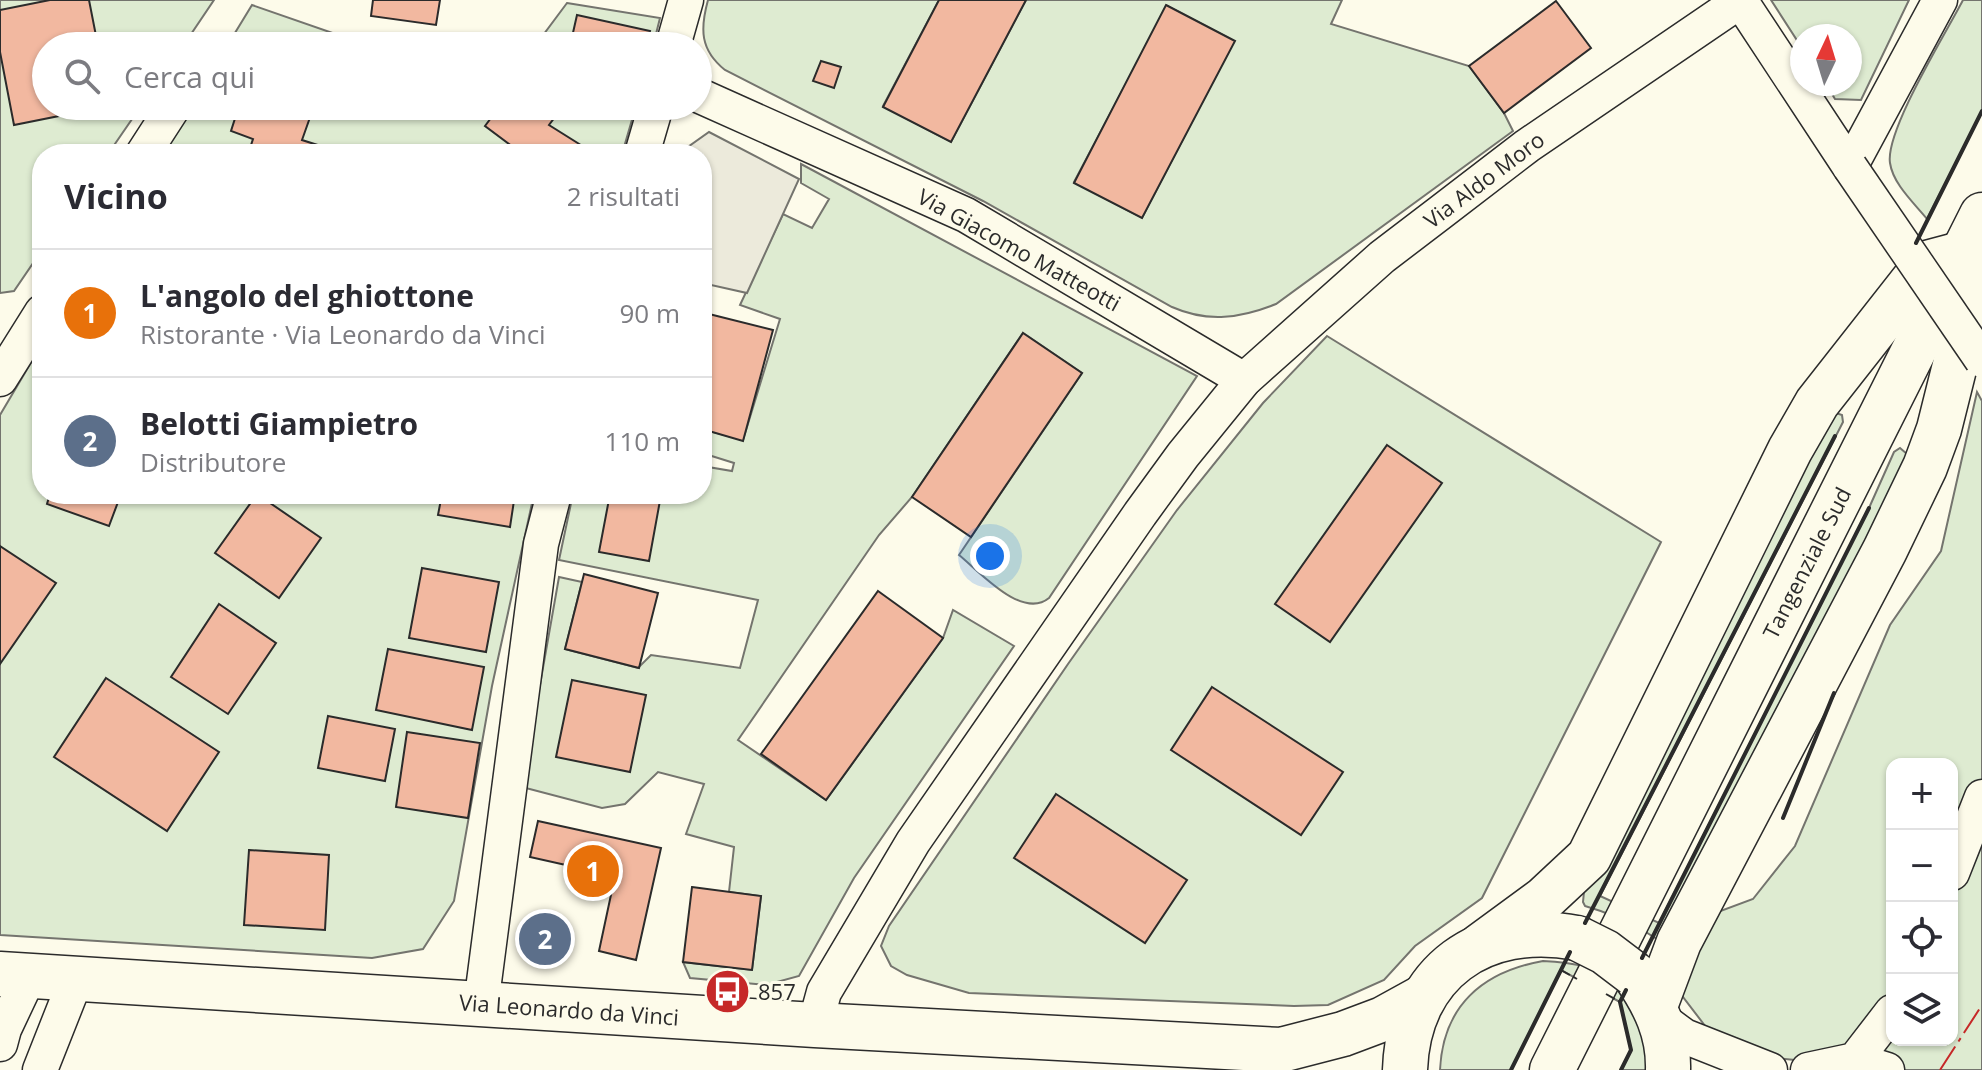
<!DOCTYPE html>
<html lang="it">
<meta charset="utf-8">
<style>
body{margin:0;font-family:"Open Sans",sans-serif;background:#f7f7f7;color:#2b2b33}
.controls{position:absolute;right:24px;bottom:24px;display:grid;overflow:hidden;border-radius:16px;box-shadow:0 2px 6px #0004}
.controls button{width:72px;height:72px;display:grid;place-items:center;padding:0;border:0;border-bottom:2px solid #e1e1e2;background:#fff;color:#2b2b33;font:40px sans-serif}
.compass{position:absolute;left:1790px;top:24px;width:72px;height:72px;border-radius:50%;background:#fff;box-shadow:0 2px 6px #0004;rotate:4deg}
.you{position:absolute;left:990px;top:556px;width:28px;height:28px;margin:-20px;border:6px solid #fff;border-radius:50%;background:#1a73e8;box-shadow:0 0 0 12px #1a73e833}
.badge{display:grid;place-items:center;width:52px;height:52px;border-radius:50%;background:#c62828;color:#fff;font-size:26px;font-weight:700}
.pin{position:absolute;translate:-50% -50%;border:4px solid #fff;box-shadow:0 2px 8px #0006}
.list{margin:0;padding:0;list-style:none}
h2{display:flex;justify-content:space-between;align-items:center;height:104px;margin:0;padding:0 32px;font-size:34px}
h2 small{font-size:26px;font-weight:400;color:#7c7c81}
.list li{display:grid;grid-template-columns:52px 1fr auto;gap:24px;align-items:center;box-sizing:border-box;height:128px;padding:0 32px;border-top:2px solid #e1e1e2}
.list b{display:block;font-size:30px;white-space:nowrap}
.list p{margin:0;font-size:26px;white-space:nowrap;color:#7c7c81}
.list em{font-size:26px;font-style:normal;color:#7c7c81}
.icon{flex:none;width:44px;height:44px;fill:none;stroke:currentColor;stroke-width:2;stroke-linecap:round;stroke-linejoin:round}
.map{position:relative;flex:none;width:1982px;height:1070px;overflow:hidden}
.search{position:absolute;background:#fff;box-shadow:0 2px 6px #0004;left:32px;top:32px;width:680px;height:88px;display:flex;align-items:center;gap:20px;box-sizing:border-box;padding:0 28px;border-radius:44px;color:#7c7c81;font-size:30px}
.panel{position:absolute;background:#fff;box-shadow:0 2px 6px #0004;left:32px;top:144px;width:680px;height:360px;border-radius:32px}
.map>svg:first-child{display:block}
.green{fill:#deebd1;stroke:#74746e;stroke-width:2;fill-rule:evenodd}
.parking{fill:#eceadb;stroke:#74746e;stroke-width:2}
.building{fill:#f2b8a0;stroke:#2b2b2b;stroke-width:2}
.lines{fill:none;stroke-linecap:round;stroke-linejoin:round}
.street-casing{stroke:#2b2b2b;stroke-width:37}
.secondary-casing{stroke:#2b2b2b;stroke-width:47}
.highway-casing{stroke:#2b2b2b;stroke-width:47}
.street{stroke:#fdfbea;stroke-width:34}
.secondary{stroke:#fdfbea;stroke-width:44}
.highway{stroke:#fdfbea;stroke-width:44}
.street-bridge-casing{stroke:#2b2b2b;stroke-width:37;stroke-linecap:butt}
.secondary-bridge-casing{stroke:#2b2b2b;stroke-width:47;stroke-linecap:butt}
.street-bridge{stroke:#fdfbea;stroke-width:34}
.secondary-bridge{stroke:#fdfbea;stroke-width:44}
.fence{stroke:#2b2b2b;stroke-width:2;stroke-dasharray:10 4;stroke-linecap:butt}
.wall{stroke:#2b2b2b;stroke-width:4}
.power{stroke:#c62828;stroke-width:2;stroke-dasharray:28 6 4 6;stroke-linecap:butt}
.labels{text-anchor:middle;stroke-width:6;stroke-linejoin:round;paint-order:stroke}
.street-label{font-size:22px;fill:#2b2b2b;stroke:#fdfbea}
.poi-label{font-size:22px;fill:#2b2b2b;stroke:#fdfbea;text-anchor:start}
</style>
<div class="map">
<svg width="1982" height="1070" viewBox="0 0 1982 1070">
<rect width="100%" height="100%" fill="#fdfbea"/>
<g class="green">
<polygon points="0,0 214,0 183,46 46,46 46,106 141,106 108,154 42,154 42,250 14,291 0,293"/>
<path d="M 708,0 L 939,0 L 883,106 L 951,142 L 1026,0 L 1342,0 L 1331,24 L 1469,66 L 1504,113 L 1513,131 L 1276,304 C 1241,318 1208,323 1172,307 L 983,201 L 725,70 C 700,50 700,29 708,0 ZM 1167,6 L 1234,41 L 1142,218 L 1074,182 Z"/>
<polygon points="1771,0 1909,0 1861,100 1835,99 1826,84 1850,84 1850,36 1802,36 1802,48"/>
<path d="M 1963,0 L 1982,0 L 1982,111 L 1927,219 C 1914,203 1893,184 1890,163 C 1885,131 1946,33 1963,0 Z"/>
<polygon points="567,3 660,18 653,46 535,46"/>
<polygon points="252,5 370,46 227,46"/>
<polygon points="190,106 636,106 622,154 160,154"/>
<path d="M 801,164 L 1197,376 L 1049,598 C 1022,620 980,572 959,555 L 1082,373 L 1023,333 L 912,497 L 879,535 L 738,740 L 826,800 L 943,638 L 953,610 L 1014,646 L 854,878 L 799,976 L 766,985 L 690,978 L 683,962 L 752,970 L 761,896 L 729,892 L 734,847 L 686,834 L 704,784 L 658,772 L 625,804 L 602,808 L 522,787 L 559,577 L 582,582 L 565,649 L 638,668 L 651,655 L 740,668 L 758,600 L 559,560 L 573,494 L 702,494 L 702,466 L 732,471 L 734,463 L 702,453 L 702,429 L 743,440 L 780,319 L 740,305 L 783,214 L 812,228 L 829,199 L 801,183 Z"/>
<polygon points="1327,336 1661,542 1482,898 1415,946 1384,980 1328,1005 1294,1006 969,993 907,975 891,966 881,946 889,926 1068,664 1177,510 1263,403"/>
<polygon points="42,344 42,494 534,494 492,686 454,901 423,949 372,958 0,935 0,415"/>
<path d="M 1977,392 L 1982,401 L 1982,1070 L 1892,1070 L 1746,1055 L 1712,1035 L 1680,993 L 1707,916 L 1753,899 L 1795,846 L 1890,625 L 1941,551 ZM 1892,764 L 1952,764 L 1952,1040 L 1892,1040 Z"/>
<path d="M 1836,413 L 1842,415 L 1843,422 L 1600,896 L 1659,923 L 1869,508 L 1894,452 L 1900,448 L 1907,454 L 1882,512 L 1660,940 C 1653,938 1649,933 1642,930 C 1624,920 1606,912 1585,906 L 1583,902 L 1584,892 L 1821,430 Z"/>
<path d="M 1543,961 C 1567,962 1608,967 1624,989 C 1636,1007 1650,1048 1660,1070 L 1621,1070 L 1631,1050 L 1620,1002 L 1561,970 L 1511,1070 L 1440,1070 C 1443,1006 1482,972 1543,961 Z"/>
</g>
<polygon class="parking" points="709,132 799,179 747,293 702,283 702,154 678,154"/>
<g class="building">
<polygon points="50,0 89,0 98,46 46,46 46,106 109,106 14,125 0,52 0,10"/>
<polygon points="373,0 440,0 436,25 371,16"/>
<polygon points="939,0 1026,0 951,142 883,107"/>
<polygon points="1556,1 1591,48 1504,113 1469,66"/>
<polygon points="1166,5 1235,41 1142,218 1074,183"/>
<polygon points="577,15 650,31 646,46 570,46"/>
<polygon points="821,61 841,67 834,88 813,81"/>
<polygon points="239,106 314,106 302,140 327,148 325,154 248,154 253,139 231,131"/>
<polygon points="500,106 557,106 561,109 549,125 584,147 580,154 514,154 517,150 485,126"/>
<polygon points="709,314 773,330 743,441 702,429 702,341"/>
<polygon points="1023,333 1082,373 971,537 912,497"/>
<polygon points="1387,445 1442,483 1330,642 1275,604"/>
<polygon points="50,494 121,494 109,526 47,504"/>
<polygon points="257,494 321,538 279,598 215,553"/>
<polygon points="442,494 515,494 510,527 438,515"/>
<polygon points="610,494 661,495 649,561 599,552"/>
<polygon points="0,546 56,583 0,664"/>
<polygon points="422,568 499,582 486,652 409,638"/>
<polygon points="584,574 658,593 639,668 565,649"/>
<polygon points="878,591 943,638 826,800 761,754"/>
<polygon points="219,604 276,643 228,714 171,677"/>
<polygon points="388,649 484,667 472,730 376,710"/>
<polygon points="106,678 219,752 167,831 54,757"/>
<polygon points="572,680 646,695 630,772 556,757"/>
<polygon points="1212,687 1343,772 1301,835 1171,750"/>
<polygon points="328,716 395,729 385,781 318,768"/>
<polygon points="407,732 480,743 468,818 396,807"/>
<polygon points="1056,794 1187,880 1145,943 1014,858"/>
<polygon points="538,821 661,848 636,960 599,951 615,876 530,857"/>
<polygon points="249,850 329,855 325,930 244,925"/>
<polygon points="692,887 761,896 752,970 683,962"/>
</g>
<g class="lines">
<defs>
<g id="street">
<polyline points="1740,0 1850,167 1940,0"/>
<polyline points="673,46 686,0"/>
<polyline points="698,95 966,215 1244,380"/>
<polyline points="143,154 174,106"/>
<polyline points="642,154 656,106"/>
<polyline points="0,379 42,312"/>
<polyline points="1952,873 1982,797"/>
<polyline points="481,1005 541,544 554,494"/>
<polyline points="1661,1019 1684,1036 1770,1070"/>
<polyline points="815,1025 824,992 913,842 1140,514 1183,455 1244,380 1382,257 1441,212 1527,146 1740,1"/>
<polyline points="0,1044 4,1029 29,976"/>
<polyline points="1855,1060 1887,1070"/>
<polyline points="40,1070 76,979"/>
<polyline points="1808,1070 1855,1060 1892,1012"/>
</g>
<g id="secondary">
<polyline points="0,974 815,1025 1281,1050 1343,1034 1383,1019 1423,997"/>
<path d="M 1634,974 C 1655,1004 1669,1033 1668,1070"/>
<path d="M 1405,1070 C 1408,972 1483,920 1577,938"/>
</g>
<g id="highway">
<polyline points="1480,946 1544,899 1589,857 1790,450 1817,403 1927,263 1957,255"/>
<polyline points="1655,1006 1679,942 1885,550 1925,467 1939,429 1958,353 1981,289 1963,253"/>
<polyline points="1552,1070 1982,215"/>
</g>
</defs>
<use href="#street" class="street-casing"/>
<use href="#secondary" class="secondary-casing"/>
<use href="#highway" class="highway-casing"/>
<use href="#street" class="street"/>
<use href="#secondary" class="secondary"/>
<use href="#highway" class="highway"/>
<defs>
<polyline id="street-bridge" points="1850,167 1982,360"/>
<polyline id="secondary-bridge" points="1577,938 1605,952 1634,974"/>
</defs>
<use href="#street-bridge" class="street-bridge-casing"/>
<use href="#secondary-bridge" class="secondary-bridge-casing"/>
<use href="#street-bridge" class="street-bridge"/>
<use href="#secondary-bridge" class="secondary-bridge"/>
<g class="fence">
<polyline points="1606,994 1620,1002 1631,1050 1621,1070"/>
<polyline points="1511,1070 1561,970 1577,979"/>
</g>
<g class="wall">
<polyline points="1916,243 1982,111"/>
<polyline points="1783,818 1834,693"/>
<polyline points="1585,923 1835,436"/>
<polyline points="1642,958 1869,508"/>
<polyline points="1511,1070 1570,952"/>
<polyline points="1621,1070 1631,1050 1620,1002 1626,990"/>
</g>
<polyline class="power" points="1940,1070 1982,1005"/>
</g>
<defs>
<symbol id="bus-disc" viewBox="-11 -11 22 22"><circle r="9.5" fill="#c62828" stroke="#fdfbea"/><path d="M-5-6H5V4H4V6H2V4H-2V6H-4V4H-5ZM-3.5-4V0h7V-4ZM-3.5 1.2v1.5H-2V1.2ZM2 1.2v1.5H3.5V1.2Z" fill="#fff"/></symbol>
</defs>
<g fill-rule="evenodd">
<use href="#bus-disc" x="702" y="966" width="51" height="51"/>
</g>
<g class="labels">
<g class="street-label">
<text transform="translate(1484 180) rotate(-37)" y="8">Via Aldo Moro</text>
<text transform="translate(1019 250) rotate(29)" y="8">Via Giacomo Matteotti</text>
<text transform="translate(1807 563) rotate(-63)" y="8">Tangenziale Sud</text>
<text transform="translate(569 1010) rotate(4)" y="8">Via Leonardo da Vinci</text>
</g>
<g class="poi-label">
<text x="758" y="1000">857</text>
</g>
</g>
</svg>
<div class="controls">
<button>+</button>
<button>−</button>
<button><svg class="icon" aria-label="locate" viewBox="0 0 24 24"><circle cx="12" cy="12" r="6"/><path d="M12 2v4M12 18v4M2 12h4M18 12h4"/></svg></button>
<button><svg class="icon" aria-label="layers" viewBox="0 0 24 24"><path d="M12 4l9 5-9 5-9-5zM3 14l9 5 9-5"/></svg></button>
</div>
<svg class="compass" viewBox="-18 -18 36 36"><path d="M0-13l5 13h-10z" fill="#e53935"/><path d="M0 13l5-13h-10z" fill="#7c7c81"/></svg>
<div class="you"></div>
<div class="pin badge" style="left:593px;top:871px;background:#e8710a">1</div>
<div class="pin badge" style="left:545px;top:939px;background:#5c6f8a">2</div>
<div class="search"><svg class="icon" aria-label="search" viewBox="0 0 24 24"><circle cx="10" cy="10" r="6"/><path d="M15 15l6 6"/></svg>Cerca qui</div>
<section class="panel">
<h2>Vicino<small>2 risultati</small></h2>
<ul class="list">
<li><span class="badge" style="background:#e8710a">1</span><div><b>L'angolo del ghiottone</b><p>Ristorante · Via Leonardo da Vinci</p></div><em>90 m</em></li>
<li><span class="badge" style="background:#5c6f8a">2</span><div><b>Belotti Giampietro</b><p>Distributore</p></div><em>110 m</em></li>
</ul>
</section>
</div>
